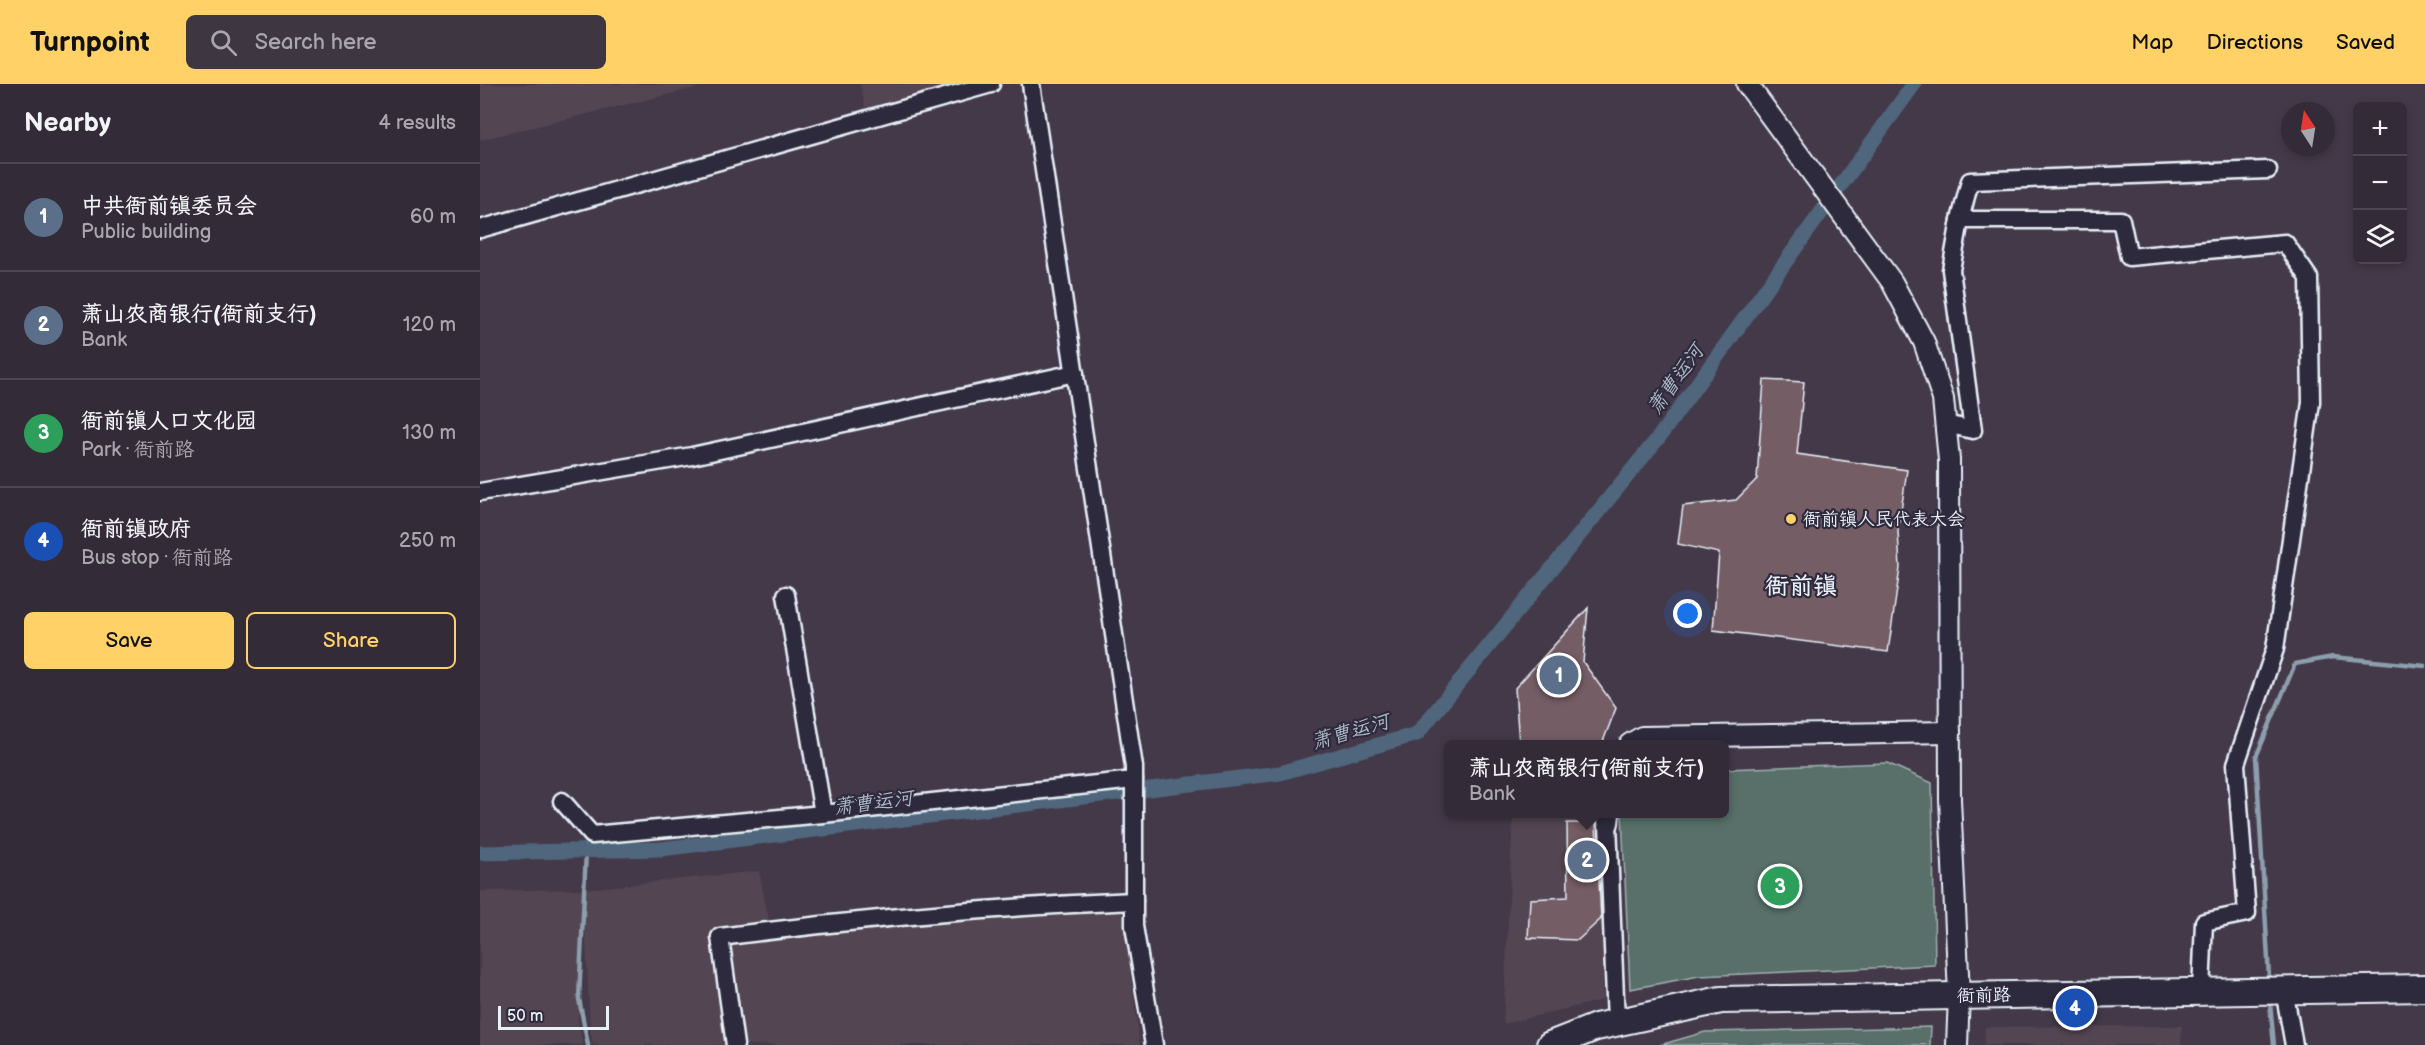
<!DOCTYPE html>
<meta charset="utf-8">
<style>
body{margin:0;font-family:"Balsamiq Sans","LXGW WenKai TC",sans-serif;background:#3e3742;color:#f1f3f6}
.controls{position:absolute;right:18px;top:18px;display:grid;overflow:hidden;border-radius:9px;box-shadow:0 3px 9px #0003}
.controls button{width:54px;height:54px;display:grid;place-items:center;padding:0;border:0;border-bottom:2px solid #4e4752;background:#332b37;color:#f1f3f6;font:30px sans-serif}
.compass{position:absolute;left:1801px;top:18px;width:54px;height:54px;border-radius:50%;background:#332b37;box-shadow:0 3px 9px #0003;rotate:348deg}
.scale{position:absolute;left:18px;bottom:15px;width:111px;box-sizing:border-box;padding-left:6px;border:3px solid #e8f1f8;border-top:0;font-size:16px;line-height:21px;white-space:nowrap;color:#e8f1f8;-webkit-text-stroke:4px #2f2a3d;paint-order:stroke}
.you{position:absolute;left:1208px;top:530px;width:21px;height:21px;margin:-15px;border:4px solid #fff;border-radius:50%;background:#1a73e8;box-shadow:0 0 0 9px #1a73e833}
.badge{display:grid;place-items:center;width:39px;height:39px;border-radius:50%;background:#ffd166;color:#fff;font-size:20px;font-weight:700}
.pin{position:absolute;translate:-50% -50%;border:3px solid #fff;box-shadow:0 2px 6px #0006}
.popup{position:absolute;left:964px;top:656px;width:285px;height:78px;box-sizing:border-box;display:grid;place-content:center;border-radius:9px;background:#332b37;filter:drop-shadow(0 2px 4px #0005);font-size:20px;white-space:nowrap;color:#a9a7ad}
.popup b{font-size:22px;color:#f1f3f6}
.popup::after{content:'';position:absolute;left:50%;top:100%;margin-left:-12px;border:12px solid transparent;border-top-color:#332b37}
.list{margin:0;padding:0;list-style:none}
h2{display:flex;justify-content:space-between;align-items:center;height:78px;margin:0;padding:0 24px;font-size:26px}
h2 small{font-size:20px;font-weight:400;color:#a9a7ad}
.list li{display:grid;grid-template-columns:39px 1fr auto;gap:18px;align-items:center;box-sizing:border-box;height:108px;padding:0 24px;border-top:2px solid #4e4752}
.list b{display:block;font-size:22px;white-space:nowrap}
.list p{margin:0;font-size:20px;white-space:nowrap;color:#a9a7ad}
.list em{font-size:20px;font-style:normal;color:#a9a7ad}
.actions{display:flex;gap:12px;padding:18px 24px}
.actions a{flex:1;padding:14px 0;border:2px solid #ffd166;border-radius:9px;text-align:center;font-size:21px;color:#ffd166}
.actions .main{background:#ffd166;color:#111}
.icon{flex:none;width:33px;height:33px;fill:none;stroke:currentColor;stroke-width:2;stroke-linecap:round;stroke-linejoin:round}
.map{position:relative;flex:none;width:1945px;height:961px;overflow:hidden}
header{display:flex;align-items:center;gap:36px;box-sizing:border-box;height:84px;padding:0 30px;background:#ffd166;color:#111}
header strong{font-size:28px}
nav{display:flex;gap:33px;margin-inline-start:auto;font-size:21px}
.search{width:420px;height:54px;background:#3e3742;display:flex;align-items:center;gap:15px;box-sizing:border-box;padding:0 21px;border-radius:9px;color:#a9a7ad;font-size:22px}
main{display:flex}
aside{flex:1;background:#332b37}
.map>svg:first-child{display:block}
.built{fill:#534451}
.green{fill:#596f69;stroke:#a0b0b0;stroke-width:1.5}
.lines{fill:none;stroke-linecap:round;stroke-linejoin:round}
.stream{stroke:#8d9ead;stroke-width:4.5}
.canal{stroke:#50667b;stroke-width:15}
.building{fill:#755d65;stroke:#e8f1f8;stroke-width:1.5}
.minor-casing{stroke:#e8f1f8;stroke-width:21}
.tertiary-casing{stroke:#e8f1f8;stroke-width:24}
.primary-casing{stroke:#e8f1f8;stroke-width:30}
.minor{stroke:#2f2a3d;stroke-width:16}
.tertiary{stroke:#2f2a3d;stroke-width:20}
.primary{stroke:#2f2a3d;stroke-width:26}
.poi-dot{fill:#ffd166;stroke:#2f2a3d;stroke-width:2}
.labels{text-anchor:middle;stroke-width:4.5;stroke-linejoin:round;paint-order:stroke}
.poi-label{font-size:18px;fill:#e8f1f8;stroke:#2f2a3d;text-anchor:start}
.street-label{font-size:18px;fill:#e8f1f8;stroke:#2f2a3d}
.water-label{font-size:20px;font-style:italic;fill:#abb9c6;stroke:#2f2a3d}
.district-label{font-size:24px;font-weight:bold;fill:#e8f1f8;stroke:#2f2a3d}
</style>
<header>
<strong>Turnpoint</strong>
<div class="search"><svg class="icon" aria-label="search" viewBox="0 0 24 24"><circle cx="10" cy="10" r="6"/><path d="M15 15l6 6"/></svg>Search here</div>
<nav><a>Map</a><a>Directions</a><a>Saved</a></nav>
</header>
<main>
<aside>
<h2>Nearby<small>4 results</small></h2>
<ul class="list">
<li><span class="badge" style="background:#5c6f8a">1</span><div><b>中共衙前镇委员会</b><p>Public building</p></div><em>60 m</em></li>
<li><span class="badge" style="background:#5c6f8a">2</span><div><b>萧山农商银行(衙前支行)</b><p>Bank</p></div><em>120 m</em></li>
<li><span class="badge" style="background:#2e9e5b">3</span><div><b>衙前镇人口文化园</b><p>Park · 衙前路</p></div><em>130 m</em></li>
<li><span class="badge" style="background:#1a4fb4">4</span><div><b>衙前镇政府</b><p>Bus stop · 衙前路</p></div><em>250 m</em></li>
</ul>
<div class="actions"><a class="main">Save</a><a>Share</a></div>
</aside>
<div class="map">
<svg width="1945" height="961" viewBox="0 0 1945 961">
<rect width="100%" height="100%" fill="#443949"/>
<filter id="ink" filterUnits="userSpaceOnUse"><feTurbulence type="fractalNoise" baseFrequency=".0167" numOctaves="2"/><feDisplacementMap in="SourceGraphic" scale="12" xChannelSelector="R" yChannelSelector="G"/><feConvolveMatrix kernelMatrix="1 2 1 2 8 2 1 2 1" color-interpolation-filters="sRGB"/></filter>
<g filter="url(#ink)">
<g class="built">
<polygon points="0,0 232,0 0,56"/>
<polygon points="380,0 511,0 388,35"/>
<polygon points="1033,730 1121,730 1123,916 1023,940"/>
<polygon points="279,787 291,846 641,818 660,961 113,961 110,946 104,815 98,937 103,961 0,961 0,807 104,805"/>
<polygon points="1702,942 1701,961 1504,961 1505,943"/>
</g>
<g class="green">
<polygon points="1407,679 1452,699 1455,881 1219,892 1150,905 1142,730 1245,730 1245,685"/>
<polygon points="1451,943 1450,961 1180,961 1225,948"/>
</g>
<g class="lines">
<g class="stream">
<polyline points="106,767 99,915 108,961"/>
<polyline points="1789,893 1776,673 1815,580 1853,573 1945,582"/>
<polyline points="1790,919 1794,961"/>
</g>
<polyline class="canal" points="0,769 181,765 800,689 937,650 1179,353 1434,0"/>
</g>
<g class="building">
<polygon points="1284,296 1324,298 1317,370 1427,386 1418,447 1420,484 1408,568 1233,546 1239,469 1198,460 1203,422 1256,416 1277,395"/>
<polygon points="1108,524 1103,578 1136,624 1122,660 1039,660 1035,604"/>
<polygon points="1087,739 1116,739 1121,835 1098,856 1048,854 1050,815 1088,813"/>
</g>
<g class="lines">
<defs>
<g id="minor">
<polyline points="551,0 654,683 654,842 674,961"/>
<polyline points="1480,136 1490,97 1788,86"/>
<polyline points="0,145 511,0"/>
<polyline points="1465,340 1493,346 1471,186 1480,136 1641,136 1649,173 1805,159 1829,194 1831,318 1795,565 1756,680 1767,829 1724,838 1721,907"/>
<polyline points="0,408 212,372 595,289"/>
<polyline points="306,511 343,730"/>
<polyline points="82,717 112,751 343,730 654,696"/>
<polyline points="1128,739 1136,938"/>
<polyline points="1804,906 1814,961"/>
<path d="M 255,961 L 240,853 C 378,835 515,823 654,817"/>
</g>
<g id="tertiary">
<polyline points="1267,0 1412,198 1444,258 1463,315 1469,376 1470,715 1479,911 1477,961"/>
<polyline points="1150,660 1162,653 1470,648"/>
<polyline points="1128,739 1129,730"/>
</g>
<polyline id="primary" points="1070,961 1116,943 1241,916 1945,904"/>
</defs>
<use href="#minor" class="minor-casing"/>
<use href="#tertiary" class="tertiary-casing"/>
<use href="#primary" class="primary-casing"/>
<use href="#minor" class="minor"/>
<use href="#tertiary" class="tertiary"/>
<use href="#primary" class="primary"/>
</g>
</g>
<circle class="poi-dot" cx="1311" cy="435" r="6"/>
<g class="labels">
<g class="poi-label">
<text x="1323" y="441">衙前镇人民代表大会</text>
</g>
<g class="street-label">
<text transform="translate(1504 911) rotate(-1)" y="6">衙前路</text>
</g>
<g class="water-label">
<text transform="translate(1195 295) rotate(-54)" y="7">萧曹运河</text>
<text transform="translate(870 647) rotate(-16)" y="7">萧曹运河</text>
<text transform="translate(393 718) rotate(-7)" y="7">萧曹运河</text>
</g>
<g class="district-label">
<text x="1321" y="510">衙前镇</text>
</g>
</g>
</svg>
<div class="controls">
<button>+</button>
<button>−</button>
<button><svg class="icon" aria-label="layers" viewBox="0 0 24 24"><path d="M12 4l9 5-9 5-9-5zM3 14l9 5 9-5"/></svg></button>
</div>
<svg class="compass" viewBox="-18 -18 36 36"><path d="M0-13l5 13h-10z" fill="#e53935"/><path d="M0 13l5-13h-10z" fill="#a9a7ad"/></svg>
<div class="scale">50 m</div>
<div class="you"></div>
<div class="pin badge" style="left:1079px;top:591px;background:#5c6f8a">1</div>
<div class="pin badge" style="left:1107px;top:776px;background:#5c6f8a">2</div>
<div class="popup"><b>萧山农商银行(衙前支行)</b>Bank</div>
<div class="pin badge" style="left:1300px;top:802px;background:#2e9e5b">3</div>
<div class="pin badge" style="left:1595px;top:924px;background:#1a4fb4">4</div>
</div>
</main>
